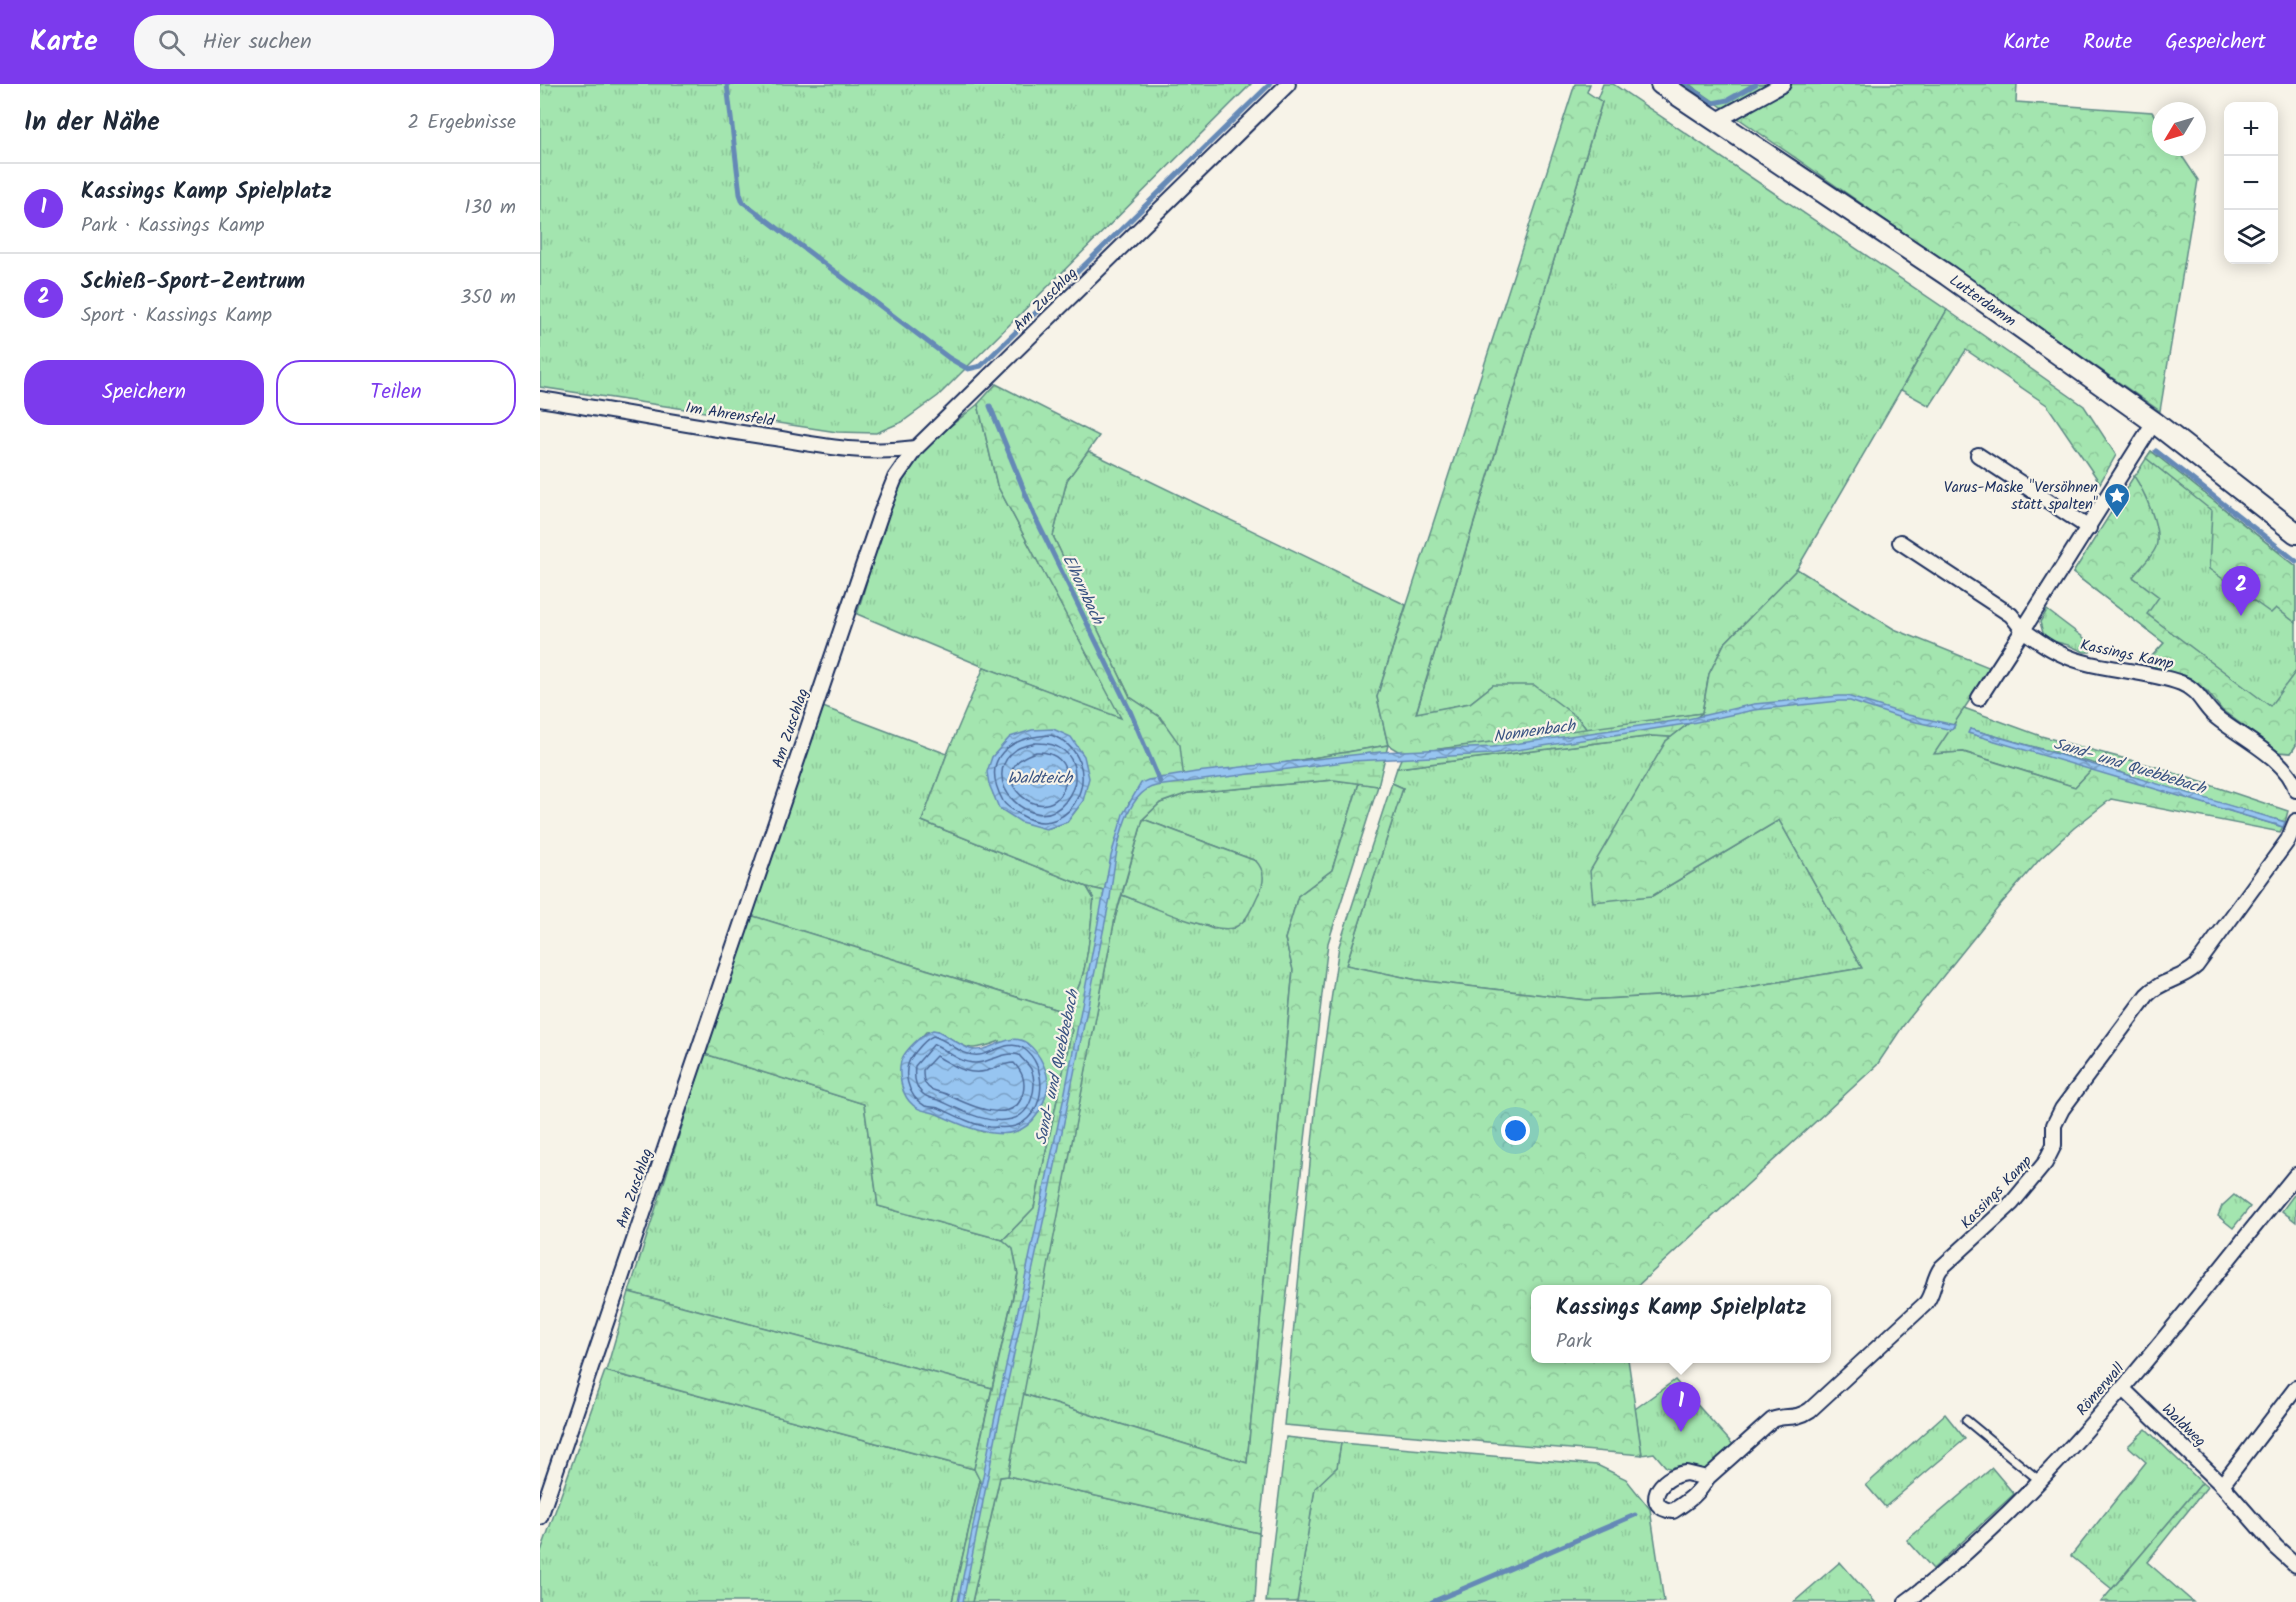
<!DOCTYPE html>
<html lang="de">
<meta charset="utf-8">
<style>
body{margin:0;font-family:Kalam,sans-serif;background:#f6f6f7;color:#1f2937}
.controls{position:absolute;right:18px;top:18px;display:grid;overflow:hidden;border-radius:12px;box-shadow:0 3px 15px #0003}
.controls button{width:54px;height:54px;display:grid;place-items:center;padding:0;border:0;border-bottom:2px solid #e0e1e3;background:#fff;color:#1f2937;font:30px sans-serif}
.compass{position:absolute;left:1612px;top:18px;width:54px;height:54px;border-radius:50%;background:#fff;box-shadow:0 3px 15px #0003;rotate:232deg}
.you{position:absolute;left:976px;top:1047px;width:21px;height:21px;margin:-15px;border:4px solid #fff;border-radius:50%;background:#1a73e8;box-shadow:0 0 0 9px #1a73e833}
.badge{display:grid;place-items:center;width:39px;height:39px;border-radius:50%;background:#7c3aed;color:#fff;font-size:20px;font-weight:700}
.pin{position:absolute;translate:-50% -50px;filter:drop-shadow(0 2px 3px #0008)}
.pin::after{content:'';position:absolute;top:32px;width:21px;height:18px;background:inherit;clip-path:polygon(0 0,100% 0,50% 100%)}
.popup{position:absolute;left:991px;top:1201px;width:300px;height:78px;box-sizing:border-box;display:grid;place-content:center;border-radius:12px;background:#fff;filter:drop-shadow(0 2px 4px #0005);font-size:20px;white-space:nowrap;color:#747a83}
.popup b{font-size:22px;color:#1f2937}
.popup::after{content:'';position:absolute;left:50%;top:100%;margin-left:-12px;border:12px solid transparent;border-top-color:#fff}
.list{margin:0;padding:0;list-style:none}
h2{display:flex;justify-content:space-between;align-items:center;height:78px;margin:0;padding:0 24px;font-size:26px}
h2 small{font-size:20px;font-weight:400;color:#747a83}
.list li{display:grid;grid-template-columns:39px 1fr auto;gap:18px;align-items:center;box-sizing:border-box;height:90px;padding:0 24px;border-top:2px solid #e0e1e3}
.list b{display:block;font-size:22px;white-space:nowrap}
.list p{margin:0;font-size:20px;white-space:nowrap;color:#747a83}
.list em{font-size:20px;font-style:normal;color:#747a83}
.actions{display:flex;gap:12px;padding:18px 24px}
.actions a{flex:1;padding:14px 0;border:2px solid #7c3aed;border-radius:24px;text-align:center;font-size:21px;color:#7c3aed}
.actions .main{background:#7c3aed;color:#fff}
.icon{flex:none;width:33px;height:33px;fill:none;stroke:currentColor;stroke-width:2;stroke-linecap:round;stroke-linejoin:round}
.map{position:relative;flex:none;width:1756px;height:1518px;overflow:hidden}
header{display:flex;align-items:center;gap:36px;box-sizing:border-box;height:84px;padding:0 30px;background:#7c3aed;color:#fff}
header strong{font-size:28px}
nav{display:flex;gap:33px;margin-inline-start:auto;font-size:21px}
.search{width:420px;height:54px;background:#f6f6f7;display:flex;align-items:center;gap:15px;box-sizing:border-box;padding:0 21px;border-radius:24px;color:#747a83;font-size:22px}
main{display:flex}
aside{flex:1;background:#fff}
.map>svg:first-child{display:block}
.grass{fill:url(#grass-tufts);stroke:#5f8a86;stroke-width:1.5}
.forest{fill:url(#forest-crowns);stroke:#5f8a86;stroke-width:1.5;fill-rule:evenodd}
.wetland{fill:url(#wetland-marsh);stroke:#5f8a86;stroke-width:1.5}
.water{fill:url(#water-waves);stroke:#6589b6;stroke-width:1.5}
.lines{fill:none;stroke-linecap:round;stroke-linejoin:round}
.shore{stroke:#4d6b99;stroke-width:1.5}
.stream{stroke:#6589b6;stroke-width:5}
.lane-casing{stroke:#1b2f5e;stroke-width:11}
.street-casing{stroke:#1b2f5e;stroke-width:18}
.secondary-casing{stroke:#1b2f5e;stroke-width:24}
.lane{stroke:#f7f3e8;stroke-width:7}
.street{stroke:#f7f3e8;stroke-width:14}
.secondary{stroke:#f7f3e8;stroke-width:20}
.labels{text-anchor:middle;stroke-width:4.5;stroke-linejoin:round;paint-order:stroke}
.street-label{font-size:15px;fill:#1b2f5e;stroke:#f7f3e8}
.poi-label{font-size:15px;fill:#1b2f5e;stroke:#f7f3e8;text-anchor:end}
.water-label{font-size:16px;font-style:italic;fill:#3a5483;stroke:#f7f3e8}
</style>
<header>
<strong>Karte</strong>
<div class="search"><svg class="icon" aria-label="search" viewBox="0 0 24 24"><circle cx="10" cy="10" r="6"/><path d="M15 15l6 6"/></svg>Hier suchen</div>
<nav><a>Karte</a><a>Route</a><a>Gespeichert</a></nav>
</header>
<main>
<aside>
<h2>In der Nähe<small>2 Ergebnisse</small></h2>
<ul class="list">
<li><span class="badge">1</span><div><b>Kassings Kamp Spielplatz</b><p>Park · Kassings Kamp</p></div><em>130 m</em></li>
<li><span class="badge">2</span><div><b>Schieß-Sport-Zentrum</b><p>Sport · Kassings Kamp</p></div><em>350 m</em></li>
</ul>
<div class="actions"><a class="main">Speichern</a><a>Teilen</a></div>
</aside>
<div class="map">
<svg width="1756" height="1518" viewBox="0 0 1756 1518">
<defs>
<pattern id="grass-tufts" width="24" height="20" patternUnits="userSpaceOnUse" patternTransform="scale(1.5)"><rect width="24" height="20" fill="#a3e5af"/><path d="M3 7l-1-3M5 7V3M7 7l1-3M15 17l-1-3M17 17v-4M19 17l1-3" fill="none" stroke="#8cc599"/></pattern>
<pattern id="forest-crowns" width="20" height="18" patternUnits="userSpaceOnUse" patternTransform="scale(1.5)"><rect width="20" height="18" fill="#a3e5af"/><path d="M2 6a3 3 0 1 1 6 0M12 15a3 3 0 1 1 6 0" fill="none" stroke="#8cc599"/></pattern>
<pattern id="wetland-marsh" width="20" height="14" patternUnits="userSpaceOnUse" patternTransform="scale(1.5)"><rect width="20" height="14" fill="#a3e5af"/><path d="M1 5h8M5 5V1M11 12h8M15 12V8" fill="none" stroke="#8cc599"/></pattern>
<pattern id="water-waves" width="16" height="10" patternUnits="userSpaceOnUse" patternTransform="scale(1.5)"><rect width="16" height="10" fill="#97c5f1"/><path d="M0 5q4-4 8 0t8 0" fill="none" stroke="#7aa0c6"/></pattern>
</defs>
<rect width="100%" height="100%" fill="#f7f3e8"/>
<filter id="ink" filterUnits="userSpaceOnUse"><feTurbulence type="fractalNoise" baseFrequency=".0167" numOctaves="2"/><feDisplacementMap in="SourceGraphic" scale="12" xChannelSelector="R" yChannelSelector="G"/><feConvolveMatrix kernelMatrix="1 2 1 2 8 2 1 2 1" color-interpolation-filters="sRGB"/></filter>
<g filter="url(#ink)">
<g class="grass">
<polygon points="0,0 711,0 398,312 362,338 336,349 297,348 0,303"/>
<polygon points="1063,0 1073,0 1407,226 1257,485 1184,560 1169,590 1162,629 1047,646 1038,634 953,601 930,619 876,630 1062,18 1057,15"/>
<path d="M 438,320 L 457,401 L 582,635 L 444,583 L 317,530 C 333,480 347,408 382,368 C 398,350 420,335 438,320 Z"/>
<polygon points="548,367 866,521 837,613 848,661 644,696 620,633 590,613 513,452 527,396"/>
<polygon points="1611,367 1756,482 1756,661 1751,669 1739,668 1682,626 1667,607 1645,593 1605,580 1624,559 1533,489"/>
<polygon points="1507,526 1552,560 1553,565 1550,568 1544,568 1528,561 1509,556 1503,549 1500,538"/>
<path d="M 283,623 L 407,670 L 382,737 L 547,803 L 554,815 C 549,849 549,905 522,927 L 210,831 L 279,630 Z"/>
<polygon points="1424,624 1501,652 1567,670 1556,680 1430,645 1429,649 1552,685 1535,703 1424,668 1393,670 1409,645 1414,644 1413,640"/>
<polygon points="1113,652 1131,653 1126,657 1112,812 1239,736 1322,884 1173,909 1046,916 877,896 806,881 863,704 852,699 857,684"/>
<polygon points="794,696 819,699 792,786 758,812 745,855 753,885 707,1379 483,1310 575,834 582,811 673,845 694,844 706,835 716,777 603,735 620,719 648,709"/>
<polygon points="165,970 324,1020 338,1122 463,1156 473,1164 478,1189 452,1304 89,1208"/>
<polygon points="1756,1108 1756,1138 1742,1127"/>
<polygon points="1694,1111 1710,1123 1693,1144 1678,1132 1682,1122"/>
<polygon points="65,1287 434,1385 440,1396 412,1518 0,1518 0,1470"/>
<polygon points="1135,1296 1196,1364 1171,1387 1133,1385 1126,1383 1114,1369 1102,1371 1095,1325"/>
<polygon points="1405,1330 1425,1355 1345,1423 1326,1401"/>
<polygon points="1606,1345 1662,1399 1572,1505 1531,1472 1606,1378 1588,1362"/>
<polygon points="801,1359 1057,1381 1086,1395 1110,1425 1124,1518 757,1518 775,1403 797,1383"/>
<polygon points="1452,1384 1474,1410 1393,1485 1367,1456"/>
<polygon points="468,1392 719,1449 715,1518 432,1518 460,1393"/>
<polygon points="1300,1478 1335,1518 1254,1518"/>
</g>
<g class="forest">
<polygon points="1035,0 1050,0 1047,8 1062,18 876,629 930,619 953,601 994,601 1038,634 1047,646 863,670 848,661 837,613"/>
<polygon points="1149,0 1477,0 1476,18 1612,28 1621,41 1621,63 1636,63 1658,96 1620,327"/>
<polygon points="1407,226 1544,322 1576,371 1560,399 1507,321 1426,266 1390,322 1361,306"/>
<path d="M 456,300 L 559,352 L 527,396 L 513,452 L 590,613 L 620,633 L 640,661 L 644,696 L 589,719 L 565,807 L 547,803 L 382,737 L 407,670 L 444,583 L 581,634 L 457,401 L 438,320 ZM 543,717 L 527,738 L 506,745 Z"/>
<polygon points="1611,367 1756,482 1756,539 1736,524 1731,529 1669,485 1672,427 1606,374"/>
<path d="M 1594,392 C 1604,407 1622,445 1616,463 C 1612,473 1600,484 1593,493 L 1619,513 L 1607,530 L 1730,622 L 1756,587 L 1756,661 L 1751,669 L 1739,668 L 1682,626 L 1667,607 L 1645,593 L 1605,580 L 1624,559 L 1533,489 Z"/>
<polygon points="1257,485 1354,545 1451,584 1394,670 1423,668 1535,703 1552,685 1743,743 1740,748 1571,715 1534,744 1500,775 1461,820 1363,942 1337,981 1094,1205 996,1206 996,1274 1088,1275 1102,1371 744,1341 776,1019 799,862 852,699 863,704 806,881 877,896 1046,916 1173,909 1322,884 1239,736 1112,812 1053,818 1050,787 1126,657 1162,629 1169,590 1184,560"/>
<polygon points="1567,670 1613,682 1748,727 1745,738 1627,704 1556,680"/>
<polygon points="819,699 838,702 788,859 719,1449 468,1392 483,1310 707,1379 753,886 745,855 758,812 792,786"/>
<path d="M 603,735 L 716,777 C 725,787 725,799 718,811 C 712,823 707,839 693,844 C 671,850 606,820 582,811 Z"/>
<path d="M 210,831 L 522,927 L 532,946 L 494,1124 L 463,1156 L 338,1122 L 324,1020 L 165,970 ZM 398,947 C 428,964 427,970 460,957 L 443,1048 L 395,1029 L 370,966 L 386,948 Z"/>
<polygon points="89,1208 452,1304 434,1385 66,1287"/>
<polygon points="746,1353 801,1359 797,1383 775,1404 757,1518 726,1518"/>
<polygon points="1662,1399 1667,1403 1607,1478 1653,1518 1561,1518"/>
</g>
<g class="wetland">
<polygon points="1162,629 1131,653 1113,652 857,684 863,670"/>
<path d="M 848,661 L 838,702 L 794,696 L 648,709 L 620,719 L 603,735 L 575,834 L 468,1392 L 460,1393 L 432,1518 L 412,1518 L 440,1397 L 434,1385 L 478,1190 L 473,1165 L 463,1156 L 494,1124 L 532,946 L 522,927 C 549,905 549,849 554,815 L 547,803 L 565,807 L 589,719 L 605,703 Z"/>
</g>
<g class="water">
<path d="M 1299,612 L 1307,612 L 1368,631 L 1415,641 L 1412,646 L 1367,636 L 1310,617 L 1299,617 L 1214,626 L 1152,639 L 951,670 L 812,677 L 616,702 C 580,709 574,784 570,814 L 509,1111 L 458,1342 L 423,1518 L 418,1518 L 453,1342 L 525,1008 L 571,772 L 583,730 L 601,699 L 608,696 L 656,688 L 840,668 L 953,663 L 1148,635 L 1214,620 Z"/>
<polygon points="513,645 531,653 544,672 549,694 543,717 527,738 506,745 481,738 459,724 449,700 447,688 452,673 470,653 492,646"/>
<path d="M 1430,645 C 1535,674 1639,707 1745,738 L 1743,743 L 1428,649 Z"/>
<path d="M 393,946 L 398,947 C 408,952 419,961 430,965 C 449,971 468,946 487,959 C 500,969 511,991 507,1007 C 491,1070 440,1050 397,1030 C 386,1026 378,1028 369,1017 C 361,1007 358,989 361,977 C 365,966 382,950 393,946 Z"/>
</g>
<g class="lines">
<g class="shore">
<path d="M 511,651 C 572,674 533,763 481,731 C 475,727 466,723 463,717 C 439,673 470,653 511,651 Z"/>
<path d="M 495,659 C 517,658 535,668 535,693 C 536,702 530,711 525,718 C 496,755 433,695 477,665 C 482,662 490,661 495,659 Z"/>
<path d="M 496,668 C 515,667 530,679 525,700 C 510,753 432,688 496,668 Z"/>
<path d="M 393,952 C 409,956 421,973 439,971 C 452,970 469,955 483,964 C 508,981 507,1028 478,1041 C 470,1045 459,1043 450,1043 C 432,1041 415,1031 399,1024 C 394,1023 389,1023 385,1022 C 367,1012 361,986 373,971 C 379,964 385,955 393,952 Z"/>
<path d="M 394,960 C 405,965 416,976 428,978 C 446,983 461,966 479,971 C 482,975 488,980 491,985 C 498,1001 492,1030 472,1035 C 448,1041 422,1027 401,1017 C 393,1014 387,1015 381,1008 C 374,1001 374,991 375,982 Z"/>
<path d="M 396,972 C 412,980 426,992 446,987 C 456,984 464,979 474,979 C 482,988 486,996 483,1009 C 475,1044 426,1020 406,1010 C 400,1007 393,1008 388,1003 C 383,998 383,992 383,986 Z"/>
</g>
<g class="stream">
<polyline points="187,0 200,110 203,118 409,274 428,285 441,282 730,0"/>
<polyline points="1144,0 1173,19 1188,16 1216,0"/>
<polyline points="450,322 494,431 590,627 620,698"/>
<polyline points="1616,367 1756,477"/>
<polyline points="892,1518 1095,1431"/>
</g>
<defs>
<polyline id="lane" points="1426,1336 1500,1397"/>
<g id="street">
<polyline points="1176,37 1243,0"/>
<path d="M 0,315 C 79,328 157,343 235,354 C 284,362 327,371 376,364"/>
<polyline points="1438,371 1549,444"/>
<polyline points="1360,458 1471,531 1483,546 1614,338"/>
<path d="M 1439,614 L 1483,546 C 1502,560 1520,572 1543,578 C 1575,587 1609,587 1641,599 C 1659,606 1663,622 1676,633 C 1700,653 1748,675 1756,706"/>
<polyline points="1583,1305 1682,1401 1736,1463 1756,1481"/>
<path d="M 1146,1389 L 1167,1394 C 1160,1409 1147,1418 1133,1427 C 1102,1424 1118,1392 1146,1389 Z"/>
<path d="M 1167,1394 L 1232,1336 C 1246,1330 1254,1337 1270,1326 L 1386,1219 C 1394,1208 1393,1195 1401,1184 L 1472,1119 L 1505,1079 L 1514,1061 L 1514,1041 L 1522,1025 L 1607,911 C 1621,896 1641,896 1656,882 L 1748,756 L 1756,737"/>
<polyline points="1682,1401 1756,1304"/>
<polyline points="0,1433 341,429 355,394 376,364 748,0"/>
<path d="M 1366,1518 C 1403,1491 1436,1460 1469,1428 C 1574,1324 1663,1205 1756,1091"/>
</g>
<g id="secondary">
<path id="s1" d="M 1121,0 L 1407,191 L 1614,338 L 1756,449"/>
</g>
</defs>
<use href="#lane" class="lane-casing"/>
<use href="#street" class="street-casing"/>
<use href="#secondary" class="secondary-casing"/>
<use href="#lane" class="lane"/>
<use href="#street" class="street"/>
<use href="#secondary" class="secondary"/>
</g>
</g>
<defs>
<symbol id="sight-pin" viewBox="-11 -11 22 30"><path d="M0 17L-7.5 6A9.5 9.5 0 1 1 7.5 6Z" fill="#1f6fb2" stroke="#f7f3e8"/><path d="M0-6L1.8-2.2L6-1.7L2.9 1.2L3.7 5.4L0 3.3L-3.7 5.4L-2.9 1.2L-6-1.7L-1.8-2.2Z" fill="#fff"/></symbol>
</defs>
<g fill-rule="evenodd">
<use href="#sight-pin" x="1562" y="397" width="30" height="40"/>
</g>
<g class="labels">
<g class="street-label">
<text transform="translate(505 215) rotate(-45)" y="5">Am Zuschlag</text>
<text dy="5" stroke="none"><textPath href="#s1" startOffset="388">Lutterdamm</textPath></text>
<text transform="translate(190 330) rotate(9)" y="5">Im Ahrensfeld</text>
<text transform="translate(1587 570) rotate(12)" y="5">Kassings Kamp</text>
<text transform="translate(250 644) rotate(-71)" y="5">Am Zuschlag</text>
<text transform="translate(94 1104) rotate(-71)" y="5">Am Zuschlag</text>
<text transform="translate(1456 1108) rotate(-46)" y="5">Kassings Kamp</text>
<text transform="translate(1560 1305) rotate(-49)" y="5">Römerwall</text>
<text transform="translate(1644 1341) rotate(44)" y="5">Waldweg</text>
</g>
<g class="poi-label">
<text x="1558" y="408">Varus-Maske "Versöhnen<tspan x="1558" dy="17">statt spalten"</tspan></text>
</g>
<g class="water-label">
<text transform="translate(544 505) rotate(65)" y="6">Elhornbach</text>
<text transform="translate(994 646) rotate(-8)" y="6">Nonnenbach</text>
<text transform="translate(1590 681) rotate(17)" y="6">Sand- und Quebbebach</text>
<text x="500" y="699">Waldteich</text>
<text transform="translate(516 983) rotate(-78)" y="6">Sand- und Quebbebach</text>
</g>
</g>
</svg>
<div class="controls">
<button>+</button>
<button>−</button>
<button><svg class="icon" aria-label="layers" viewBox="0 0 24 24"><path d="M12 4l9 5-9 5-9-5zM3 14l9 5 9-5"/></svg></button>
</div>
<svg class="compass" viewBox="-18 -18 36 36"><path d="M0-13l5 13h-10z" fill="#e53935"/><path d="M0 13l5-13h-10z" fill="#747a83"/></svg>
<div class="you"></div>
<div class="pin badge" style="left:1141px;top:1348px">1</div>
<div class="popup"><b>Kassings Kamp Spielplatz</b>Park</div>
<div class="pin badge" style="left:1701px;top:532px">2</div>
</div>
</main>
